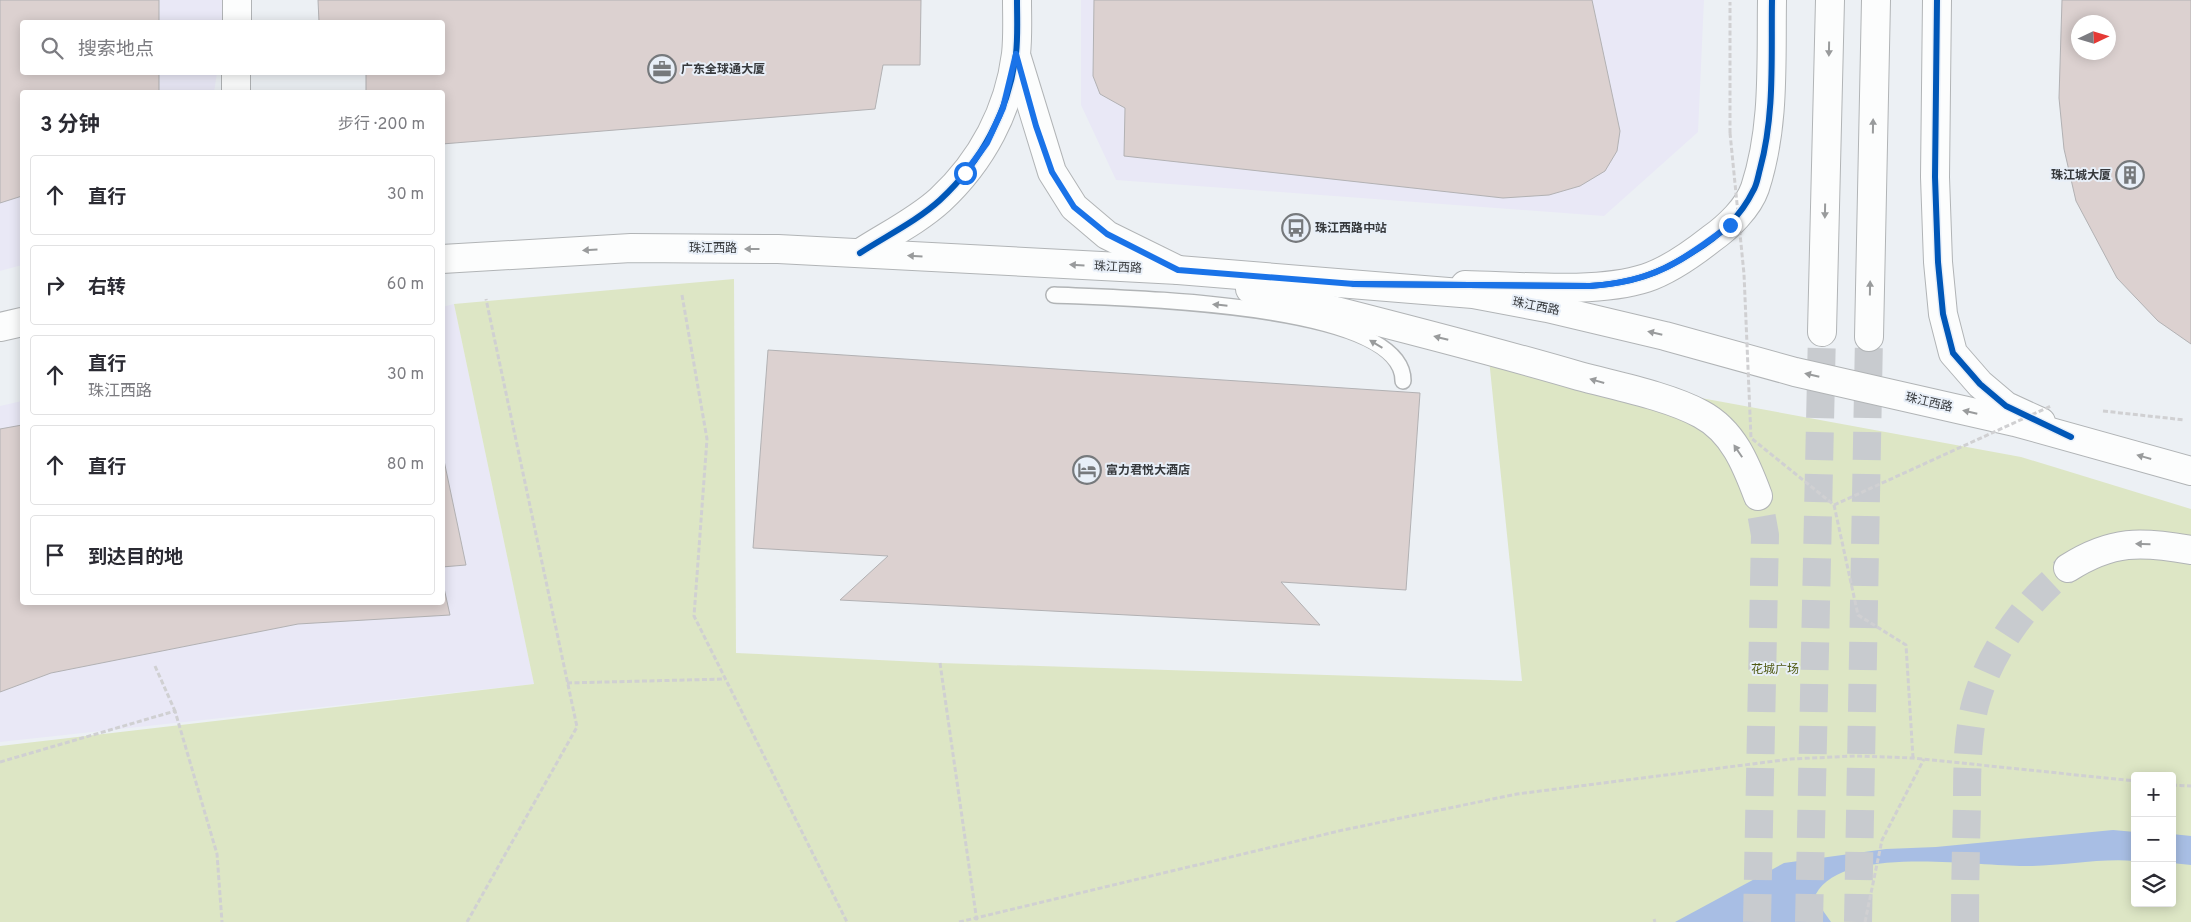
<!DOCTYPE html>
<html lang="zh">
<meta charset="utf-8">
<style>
body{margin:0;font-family:Overpass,"Noto Sans SC",sans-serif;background:#f2f2f3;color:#2b2b33}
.controls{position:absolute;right:15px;bottom:15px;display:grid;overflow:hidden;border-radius:5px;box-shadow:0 2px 12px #0003}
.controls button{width:45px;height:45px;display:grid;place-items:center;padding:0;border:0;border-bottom:1px solid #e1e1e2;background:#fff;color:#2b2b33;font:25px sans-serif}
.compass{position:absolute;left:2071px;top:15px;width:45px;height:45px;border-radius:50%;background:#fff;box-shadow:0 2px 12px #0003;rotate:86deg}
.stop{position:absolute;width:15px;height:15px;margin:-11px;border:4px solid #1a73e8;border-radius:50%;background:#fff}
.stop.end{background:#1a73e8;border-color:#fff;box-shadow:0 1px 5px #0008}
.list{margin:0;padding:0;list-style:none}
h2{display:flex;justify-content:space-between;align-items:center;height:65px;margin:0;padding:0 20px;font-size:21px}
h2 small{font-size:16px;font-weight:400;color:#7c7c81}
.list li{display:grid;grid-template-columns:32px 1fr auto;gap:15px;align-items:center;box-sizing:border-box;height:80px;margin:0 10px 10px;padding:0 10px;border:1px solid #e1e1e2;border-radius:5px}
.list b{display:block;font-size:19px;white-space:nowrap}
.list p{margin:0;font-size:16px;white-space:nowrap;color:#7c7c81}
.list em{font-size:16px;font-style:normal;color:#7c7c81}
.icon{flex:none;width:28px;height:28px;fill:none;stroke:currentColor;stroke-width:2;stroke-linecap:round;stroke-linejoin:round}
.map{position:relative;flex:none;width:2191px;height:922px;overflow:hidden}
.search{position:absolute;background:#fff;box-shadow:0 2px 12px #0003;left:20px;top:20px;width:425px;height:55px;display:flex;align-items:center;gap:12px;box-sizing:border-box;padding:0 18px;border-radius:5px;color:#7c7c81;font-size:19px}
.panel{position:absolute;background:#fff;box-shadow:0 2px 12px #0003;left:20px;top:90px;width:425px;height:515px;border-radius:5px}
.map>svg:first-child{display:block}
.commercial{fill:#e9e8f6}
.green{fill:#dde6c5;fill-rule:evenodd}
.water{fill:#a8bee4}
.building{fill:#dcd1d0;stroke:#b2b1b3;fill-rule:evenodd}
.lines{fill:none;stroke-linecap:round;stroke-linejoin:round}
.secondary-tunnel{stroke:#c8cbcf;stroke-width:28;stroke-dasharray:28 14;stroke-linecap:butt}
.service-casing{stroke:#b1b4b6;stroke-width:18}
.tertiary-casing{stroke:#b1b4b6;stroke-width:30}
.secondary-casing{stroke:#b1b4b6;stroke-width:30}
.path{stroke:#d0d0d2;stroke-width:3;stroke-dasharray:5 2.5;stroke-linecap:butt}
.service{stroke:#fcfdfd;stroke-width:15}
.tertiary{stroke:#fcfdfd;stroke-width:28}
.secondary{stroke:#fcfdfd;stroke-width:28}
.path-bridge{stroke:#d0d0d2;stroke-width:3;stroke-dasharray:5 2.5;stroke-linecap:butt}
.cycleway-casing{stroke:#e8eff8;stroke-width:9}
.cycleway{stroke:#0057b8;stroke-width:6}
.oneway{fill:#999b9c}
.route{stroke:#1a73e8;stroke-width:6}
.labels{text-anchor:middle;stroke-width:4;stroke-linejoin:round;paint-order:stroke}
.poi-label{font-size:12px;font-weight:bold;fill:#36393c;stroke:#e8eff8;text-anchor:start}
.street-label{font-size:12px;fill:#36393c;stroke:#e8eff8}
.park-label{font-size:12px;fill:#4f5913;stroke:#e8eff8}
</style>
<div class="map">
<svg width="2191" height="922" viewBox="0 0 2191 922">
<rect width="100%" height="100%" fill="#ecf0f4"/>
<g class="commercial">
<polygon points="0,0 222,0 222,22 22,22 22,72 217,73 214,92 22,92 22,265 0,271"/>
<polygon points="1081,0 1704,0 1698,132 1604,216 1116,180 1081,105"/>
<polygon points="454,304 534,684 0,742 0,406 22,401 22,602 442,602 442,307"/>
</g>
<path class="green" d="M 734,279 L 736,653 L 940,663 L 1522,681 L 1489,359 L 2021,457 L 2191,509 L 2191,922 L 0,922 L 0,746 L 534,684 L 454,304 ZM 2135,776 L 2172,776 L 2172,903 L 2135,903 Z"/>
<g class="water">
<path d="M 2113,830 L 2135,832 L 2135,861 C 2099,858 2063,866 2028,866 C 1978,867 1843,844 1816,894 L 1819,905 L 1831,922 L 1675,922 L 1784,863 L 1886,849 L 1936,847 Z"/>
<polygon points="2172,834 2191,836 2191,865 2172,863"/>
</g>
<g class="building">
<polygon points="0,0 159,0 159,22 22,22 22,72 159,72 159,92 22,92 22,196 0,203"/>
<polygon points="318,0 921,0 920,65 883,65 875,109 442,144 442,92 366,92 366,72 442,72 442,22 319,22"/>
<polygon points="1094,0 1592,0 1620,131 1617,151 1605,171 1580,186 1549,195 1503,198 1124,156 1125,108 1100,94 1093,76"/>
<path d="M 2062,0 L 2191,0 L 2191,344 L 2158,321 L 2117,278 L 2076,201 L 2064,149 L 2059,98 ZM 2078,22 L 2108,22 L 2108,52 L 2078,52 Z"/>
<polygon points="768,350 1420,393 1406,590 1281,582 1320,625 840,600 888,556 753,548"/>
<polygon points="22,425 22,602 442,602 442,579 450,615 298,624 51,673 0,692 0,429"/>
<polygon points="442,451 466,565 442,567"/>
</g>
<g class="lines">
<g class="secondary-tunnel">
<polyline points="1757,922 1765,535 1758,496"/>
<polyline points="1809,922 1822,332"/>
<polyline points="1858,922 1869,337"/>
<path d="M 1965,922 C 1965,884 1966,846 1967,807 C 1967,773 1967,738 1975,705 C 1989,652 2026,601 2068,568"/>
</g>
<defs>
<path id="service" d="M 1054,295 C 1112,298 1404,301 1403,381"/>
<g id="tertiary">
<polyline points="1937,0 1935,177 1938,262 1943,314 1953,353 1980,384 2006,406 2041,422"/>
<polyline points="237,22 237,0"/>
<polyline points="1017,58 1052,172 1074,207 1107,235 1178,270"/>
<polyline points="236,92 236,72"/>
<path d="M 860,253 C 886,236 917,221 940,200 C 982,161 1009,110 1016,54 C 1018,36 1017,18 1017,0"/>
<path d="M 1465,285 C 1518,286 1597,294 1646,278 C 1670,270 1692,254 1711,239 C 1728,227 1748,208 1755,188 C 1775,127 1771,63 1772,0"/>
</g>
<g id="secondary">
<polyline points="442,259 631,248 778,249 1178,270 1473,294 1547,308 1665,336 1795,372 2015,422 2191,471"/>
<path d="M 1250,289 C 1359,317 1470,344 1579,376 C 1616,386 1668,396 1701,414 C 1733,431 1746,464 1758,496"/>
<polyline points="0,327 22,322"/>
<polyline points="1822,332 1830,0"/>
<polyline points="1869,337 1876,0"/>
<path d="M 2068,568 C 2112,540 2141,541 2191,550"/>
</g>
</defs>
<use href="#service" class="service-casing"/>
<use href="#tertiary" class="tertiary-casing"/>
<use href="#secondary" class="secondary-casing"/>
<g class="path">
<polyline points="1730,133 1730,2"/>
<polyline points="682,295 707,439 694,616 847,922"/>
<polyline points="2103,411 2185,420"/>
<polyline points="1834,505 1858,615 1906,645 1913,758"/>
<polyline points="940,663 977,922"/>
<polyline points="155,666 175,711"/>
<polyline points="567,683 725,679"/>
<polyline points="0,762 175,711 217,854 222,922"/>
<polyline points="2172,785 2191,786"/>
<polyline points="1654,919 1655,922"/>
<polyline points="467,922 577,727 486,299"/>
<polyline points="959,922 1343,830 1517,794 1791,759 1855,756 1913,758 2135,781"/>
<polyline points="1865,922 1882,840 1924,759"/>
</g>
<use href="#service" class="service"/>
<use href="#tertiary" class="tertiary"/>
<use href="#secondary" class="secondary"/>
<polyline class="path-bridge" points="1730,133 1744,274 1751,438 1834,505 2051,406"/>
<defs>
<g id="cycleway">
<polyline points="1937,0 1935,177 1938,262 1943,314 1953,353 1980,384 2006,406 2071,437"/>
<path d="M 860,253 C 886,236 917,221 940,200 C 982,161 1009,110 1016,54 C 1018,36 1017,18 1017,0"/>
<path d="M 1354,284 L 1590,286 C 1631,283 1658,275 1693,252 C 1718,237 1740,218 1753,191 C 1757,185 1758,176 1760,169 C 1775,114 1771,57 1772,0"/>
</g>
</defs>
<use href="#cycleway" class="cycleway-casing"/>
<use href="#cycleway" class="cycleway"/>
</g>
<defs><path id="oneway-solid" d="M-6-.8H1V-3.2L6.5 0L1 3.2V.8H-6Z" transform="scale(1.25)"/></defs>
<g class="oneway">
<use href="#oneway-solid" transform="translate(1829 49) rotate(91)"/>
<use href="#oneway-solid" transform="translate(1873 126) rotate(-89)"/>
<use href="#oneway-solid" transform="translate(1825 211) rotate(91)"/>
<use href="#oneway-solid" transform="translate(752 249) rotate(-180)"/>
<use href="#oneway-solid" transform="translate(590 250) rotate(177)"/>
<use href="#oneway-solid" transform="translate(915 256) rotate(-177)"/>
<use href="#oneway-solid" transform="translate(1077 265) rotate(-177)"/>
<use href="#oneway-solid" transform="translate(1870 288) rotate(-89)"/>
<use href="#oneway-solid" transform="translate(1220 305) rotate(-174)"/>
<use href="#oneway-solid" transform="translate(1655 333) rotate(-167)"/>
<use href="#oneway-solid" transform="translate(1441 338) rotate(-166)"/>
<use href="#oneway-solid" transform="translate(1376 344) rotate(-149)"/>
<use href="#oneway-solid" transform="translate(1812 375) rotate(-167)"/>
<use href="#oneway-solid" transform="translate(1597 381) rotate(-164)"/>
<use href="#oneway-solid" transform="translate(1970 412) rotate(-167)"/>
<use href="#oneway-solid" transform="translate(1738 451) rotate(-124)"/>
<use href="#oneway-solid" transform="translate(2144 457) rotate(-164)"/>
<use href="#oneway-solid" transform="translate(2143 544) rotate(-178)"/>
</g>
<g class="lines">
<path class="route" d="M 965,173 L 987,143 L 1003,108 L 1016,54 L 1036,126 L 1052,172 L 1074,207 L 1107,234 L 1178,270 L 1354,284 L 1590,286 C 1652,282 1682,262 1730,225"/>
</g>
<defs>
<symbol id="office-ring" viewBox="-11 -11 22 22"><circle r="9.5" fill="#e8eff8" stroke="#76797c" stroke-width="1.5"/><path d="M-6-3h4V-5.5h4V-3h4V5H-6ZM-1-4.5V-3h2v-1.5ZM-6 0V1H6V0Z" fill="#76797c"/></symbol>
<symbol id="building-ring" viewBox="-11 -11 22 22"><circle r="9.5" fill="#e8eff8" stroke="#76797c" stroke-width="1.5"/><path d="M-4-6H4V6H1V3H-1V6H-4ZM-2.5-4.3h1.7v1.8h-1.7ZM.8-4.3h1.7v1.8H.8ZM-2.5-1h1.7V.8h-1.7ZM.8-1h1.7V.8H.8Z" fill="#76797c"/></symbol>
<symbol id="bus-ring" viewBox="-11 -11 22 22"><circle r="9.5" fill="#e8eff8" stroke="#76797c" stroke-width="1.5"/><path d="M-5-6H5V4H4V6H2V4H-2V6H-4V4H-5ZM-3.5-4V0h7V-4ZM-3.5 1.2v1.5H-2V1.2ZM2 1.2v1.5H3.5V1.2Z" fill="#76797c"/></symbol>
<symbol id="hotel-ring" viewBox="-11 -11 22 22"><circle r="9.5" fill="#e8eff8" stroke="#76797c" stroke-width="1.5"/><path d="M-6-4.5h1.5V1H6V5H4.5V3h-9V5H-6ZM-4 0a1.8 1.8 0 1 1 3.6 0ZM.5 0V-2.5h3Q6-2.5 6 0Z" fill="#76797c"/></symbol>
</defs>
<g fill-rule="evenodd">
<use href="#office-ring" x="646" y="53" width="32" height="32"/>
<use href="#building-ring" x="2114" y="159" width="32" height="32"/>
<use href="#bus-ring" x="1280" y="212" width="32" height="32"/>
<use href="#hotel-ring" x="1071" y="454" width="32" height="32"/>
</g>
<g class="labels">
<g class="poi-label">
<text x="681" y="73">广东全球通大厦</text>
<text x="2111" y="179" text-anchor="end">珠江城大厦</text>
<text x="1315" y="232">珠江西路中站</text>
<text x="1106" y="474">富力君悦大酒店</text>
</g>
<g class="street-label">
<text x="713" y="252">珠江西路</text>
<text transform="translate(1118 267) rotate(3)" y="4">珠江西路</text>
<text transform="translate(1536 306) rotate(11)" y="4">珠江西路</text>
<text transform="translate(1929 402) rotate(13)" y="4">珠江西路</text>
</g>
<g class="park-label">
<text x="1775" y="673">花城广场</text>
</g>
</g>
</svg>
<div class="controls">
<button>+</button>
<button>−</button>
<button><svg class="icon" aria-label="layers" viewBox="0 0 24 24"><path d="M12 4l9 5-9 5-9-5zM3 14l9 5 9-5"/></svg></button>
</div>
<svg class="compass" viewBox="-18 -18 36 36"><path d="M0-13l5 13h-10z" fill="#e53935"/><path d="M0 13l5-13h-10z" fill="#7c7c81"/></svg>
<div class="stop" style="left:965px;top:173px"></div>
<div class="stop end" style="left:1730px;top:225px"></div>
<div class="search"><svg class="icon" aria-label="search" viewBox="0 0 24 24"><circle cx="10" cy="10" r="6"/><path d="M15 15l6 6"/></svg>搜索地点</div>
<section class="panel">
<h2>3 分钟<small>步行 · 200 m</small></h2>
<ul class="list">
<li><svg class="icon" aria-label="ahead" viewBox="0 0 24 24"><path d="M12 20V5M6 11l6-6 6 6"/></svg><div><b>直行</b></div><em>30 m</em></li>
<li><svg class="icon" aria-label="right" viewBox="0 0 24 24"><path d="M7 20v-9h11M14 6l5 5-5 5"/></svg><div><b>右转</b></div><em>60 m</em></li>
<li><svg class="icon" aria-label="ahead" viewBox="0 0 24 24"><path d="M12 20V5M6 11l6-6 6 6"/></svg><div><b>直行</b><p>珠江西路</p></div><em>30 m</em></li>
<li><svg class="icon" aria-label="ahead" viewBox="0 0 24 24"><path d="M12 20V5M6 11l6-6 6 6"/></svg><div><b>直行</b></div><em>80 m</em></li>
<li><svg class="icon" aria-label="arrive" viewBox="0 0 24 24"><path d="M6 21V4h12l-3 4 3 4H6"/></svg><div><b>到达目的地</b></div></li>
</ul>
</section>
</div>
